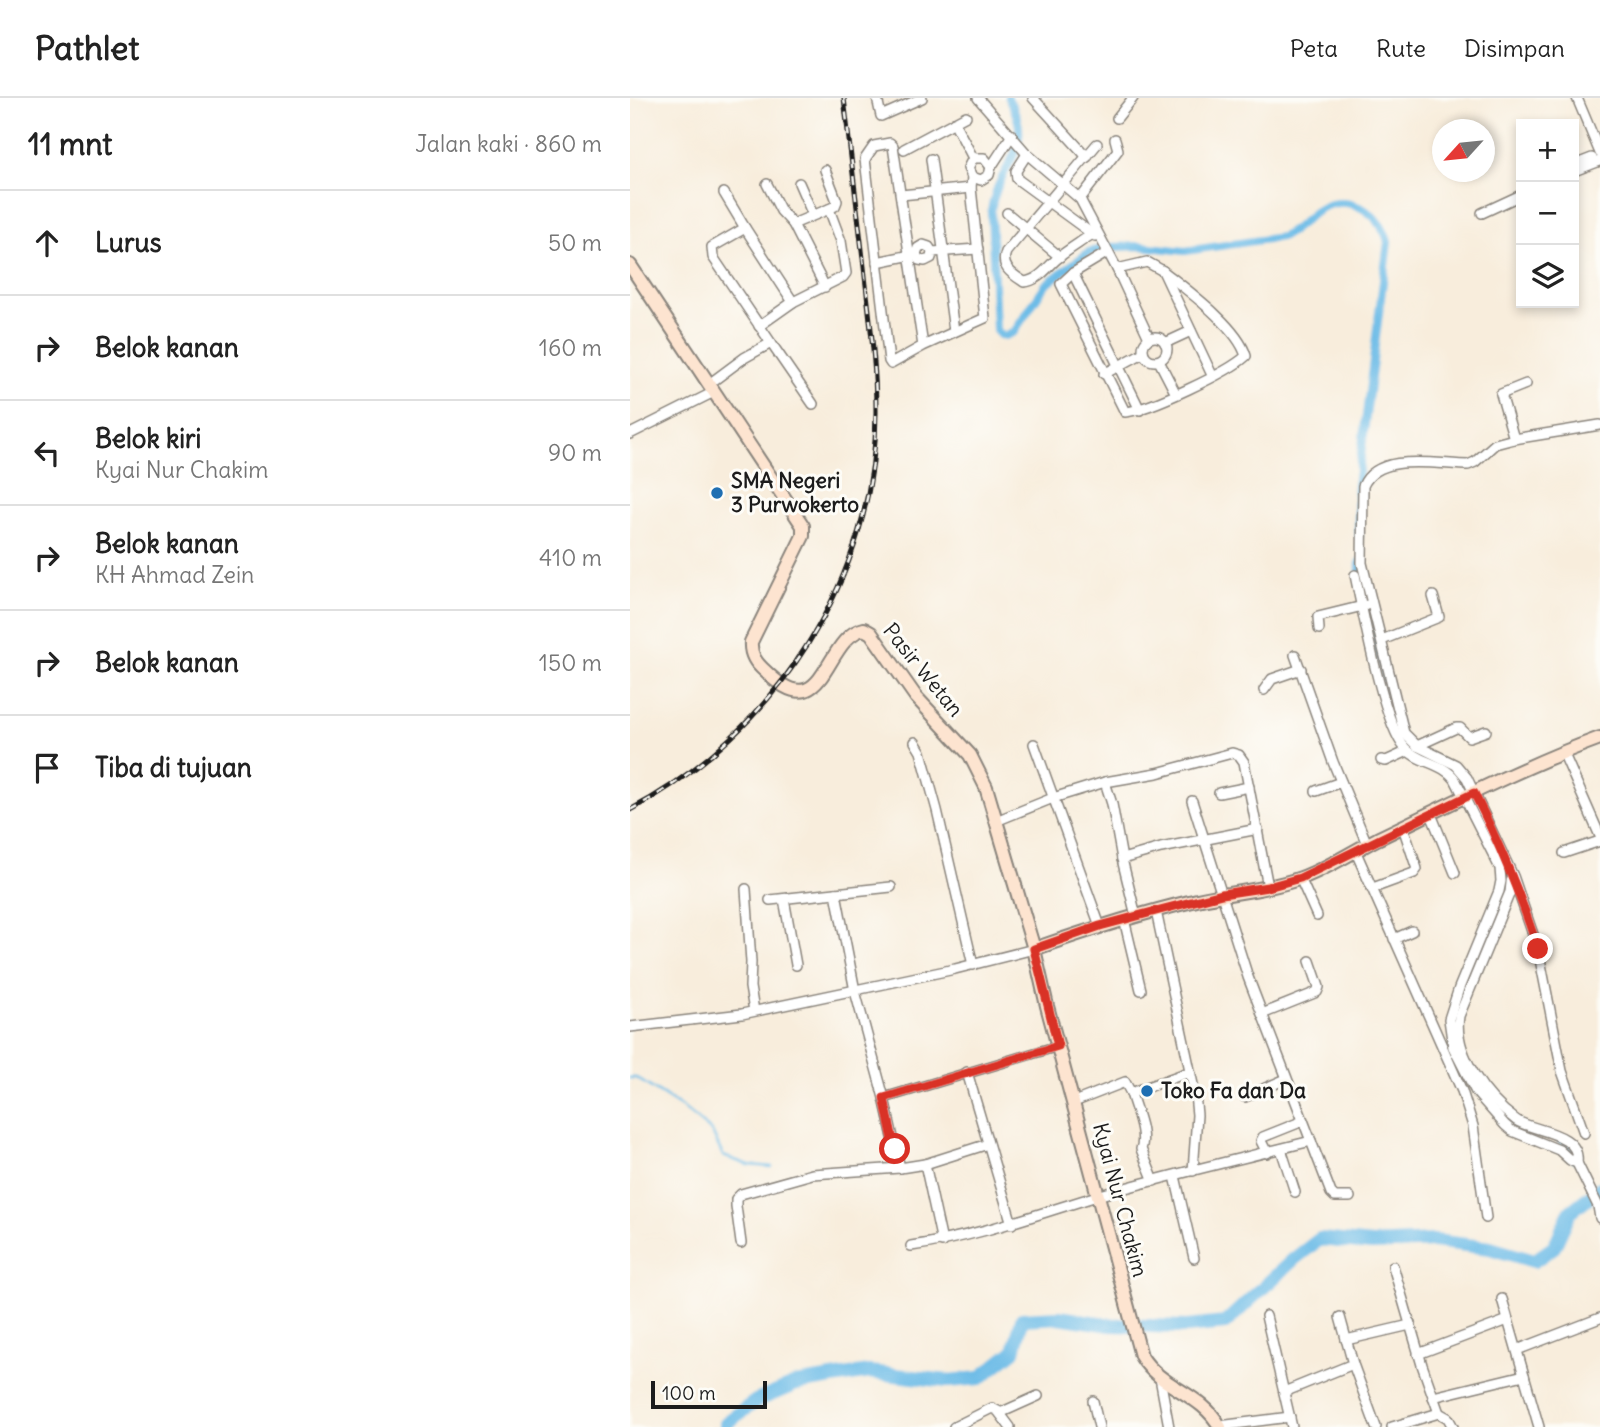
<!DOCTYPE html>
<html lang="id">
<meta charset="utf-8">
<style>
body{margin:0;font-family:Delius,sans-serif;background:#f6f6f6;color:#222}
.controls{position:absolute;right:21px;top:21px;display:grid;overflow:hidden;border-radius:0px;box-shadow:0 4px 10px #0003}
.controls button{width:63px;height:63px;display:grid;place-items:center;padding:0;border:0;border-bottom:2px solid #e0e0e0;background:#fff;color:#222;font:35px sans-serif}
.compass{position:absolute;left:802px;top:21px;width:63px;height:63px;border-radius:50%;background:#fff;box-shadow:0 4px 10px #0003;rotate:243deg}
.scale{position:absolute;left:21px;bottom:18px;width:116px;box-sizing:border-box;padding-left:7px;border:4px solid #1c1c1c;border-top:0;font-size:19px;line-height:24px;white-space:nowrap;color:#1c1c1c;-webkit-text-stroke:5px #fdfcf7;paint-order:stroke}
.stop{position:absolute;width:21px;height:21px;margin:-16px;border:5px solid #d93025;border-radius:50%;background:#fff}
.stop.end{background:#d93025;border-color:#fff;box-shadow:0 2px 7px #0008}
.list{margin:0;padding:0;list-style:none}
h2{display:flex;justify-content:space-between;align-items:center;height:91px;margin:0;padding:0 28px;font-size:30px}
h2 small{font-size:23px;font-weight:400;color:#767676}
.list li{display:grid;grid-template-columns:46px 1fr auto;gap:21px;align-items:center;box-sizing:border-box;height:105px;padding:0 28px;border-top:2px solid #e0e0e0}
.list b{display:block;font-size:26px;white-space:nowrap}
.list p{margin:0;font-size:23px;white-space:nowrap;color:#767676}
.list em{font-size:23px;font-style:normal;color:#767676}
.icon{flex:none;width:38px;height:38px;fill:none;stroke:currentColor;stroke-width:2;stroke-linecap:round;stroke-linejoin:round}
.map{position:relative;flex:none;width:970px;height:1329px;overflow:hidden}
header{display:flex;align-items:center;gap:42px;box-sizing:border-box;height:98px;padding:0 35px;background:#fff;border-bottom:2px solid #e0e0e0}
header strong{font-size:33px}
nav{display:flex;gap:38px;margin-inline-start:auto;font-size:24px}
main{display:flex}
aside{flex:1;background:#fff}
.map>svg:first-child{display:block}
.lines{fill:none;stroke-linecap:round;stroke-linejoin:round}
.stream{stroke:#6dbce7;stroke-width:2.5}
.canal{stroke:#6dbce7;stroke-width:8}
.river{stroke:#6dbce7;stroke-width:14}
.street-casing{stroke:#8a847c;stroke-width:12}
.secondary-casing{stroke:#8a847c;stroke-width:16}
.street{stroke:#fff;stroke-width:9}
.secondary{stroke:#fde4d0;stroke-width:12}
.rail-casing{stroke:#1c1c1c;stroke-width:5}
.rail{stroke:#fdfcf7;stroke-width:2.5;stroke-dasharray:8;stroke-linecap:butt}
.route{stroke:#d93025;stroke-width:9}
.poi-dot{fill:#1f6fb2;stroke:#fdfcf7;stroke-width:2.5}
.labels{text-anchor:middle;stroke-width:6;stroke-linejoin:round;paint-order:stroke}
.poi-label{font-size:21px;font-weight:bold;fill:#1c1c1c;stroke:#fdfcf7;text-anchor:start}
.street-label{font-size:21px;fill:#1c1c1c;stroke:#fdfcf7}
</style>
<header>
<strong>Pathlet</strong>
<nav><a>Peta</a><a>Rute</a><a>Disimpan</a></nav>
</header>
<main>
<aside>
<h2>11 mnt<small>Jalan kaki · 860 m</small></h2>
<ul class="list">
<li><svg class="icon" aria-label="ahead" viewBox="0 0 24 24"><path d="M12 20V5M6 11l6-6 6 6"/></svg><div><b>Lurus</b></div><em>50 m</em></li>
<li><svg class="icon" aria-label="right" viewBox="0 0 24 24"><path d="M7 20v-9h11M14 6l5 5-5 5"/></svg><div><b>Belok kanan</b></div><em>160 m</em></li>
<li><svg class="icon" aria-label="left" viewBox="0 0 24 24"><path d="M17 20v-9H6M10 6l-5 5 5 5"/></svg><div><b>Belok kiri</b><p>Kyai Nur Chakim</p></div><em>90 m</em></li>
<li><svg class="icon" aria-label="right" viewBox="0 0 24 24"><path d="M7 20v-9h11M14 6l5 5-5 5"/></svg><div><b>Belok kanan</b><p>KH Ahmad Zein</p></div><em>410 m</em></li>
<li><svg class="icon" aria-label="right" viewBox="0 0 24 24"><path d="M7 20v-9h11M14 6l5 5-5 5"/></svg><div><b>Belok kanan</b></div><em>150 m</em></li>
<li><svg class="icon" aria-label="arrive" viewBox="0 0 24 24"><path d="M6 21V4h12l-3 4 3 4H6"/></svg><div><b>Tiba di tujuan</b></div></li>
</ul>
</aside>
<div class="map">
<svg width="970" height="1329" viewBox="0 0 970 1329">
<rect width="100%" height="100%" fill="#fdfcf7"/>
<filter id="ink" filterUnits="userSpaceOnUse"><feTurbulence type="fractalNoise" baseFrequency=".0143" numOctaves="2"/><feDisplacementMap in="SourceGraphic" scale="14" xChannelSelector="R" yChannelSelector="G"/><feConvolveMatrix kernelMatrix="1 2 1 2 8 2 1 2 1" color-interpolation-filters="sRGB"/></filter>
<filter id="wash" filterUnits="userSpaceOnUse"><feTurbulence type="fractalNoise" baseFrequency=".00686" numOctaves="4" result="noise"/><feDisplacementMap in="SourceGraphic" scale="28" xChannelSelector="R" yChannelSelector="G"/><feGaussianBlur stdDeviation="1.57" result="paint"/><feColorMatrix in="noise" values="0 0 0 0 0 0 0 0 0 0 0 0 0 0 0 0 0 1.4 0 .05"/><feComposite in="paint" operator="in"/></filter>
<g filter="url(#wash)">
<rect width="100%" height="100%" fill="#f8eddc"/>
<g class="lines">
<polyline class="stream" points="0,980 6,980 53,1010 82,1034 93,1058 119,1067 142,1069"/>
<g class="canal">
<path d="M 378,0 C 409,51 367,66 361,113 L 366,231 L 370,237 L 375,238 L 384,234 L 416,186 L 459,154 L 481,149 L 511,148 L 555,153 L 651,139 C 665,134 674,122 686,113 C 716,93 750,113 758,144 L 727,389 L 729,438"/>
<polyline points="730,464 730,476 768,632"/>
<polyline points="782,651 821,671 833,685 853,723"/>
<polyline points="851,847 875,787 872,763"/>
<polyline points="931,1042 935,1045 944,1061"/>
</g>
<polyline class="river" points="96,1329 96,1325 126,1303 166,1286 239,1274 318,1283 350,1280 384,1253 392,1221 429,1219 481,1227 557,1229 595,1225 664,1161 690,1141 742,1146 804,1143 860,1150 904,1163 924,1149 940,1114 970,1090"/>
</g>
</g>
<g filter="url(#ink)">
<g class="lines">
<defs>
<g id="street">
<polyline points="247,0 251,18 292,0"/>
<polyline points="348,0 397,56 450,101 487,171 519,240"/>
<polyline points="403,0 457,59"/>
<polyline points="947,0 970,55"/>
<polyline points="487,20 503,0"/>
<polyline points="324,24 343,60"/>
<polyline points="274,51 336,18"/>
<polyline points="397,56 386,73 387,81 465,138"/>
<polyline points="343,60 354,60 361,69"/>
<polyline points="301,61 324,233"/>
<polyline points="944,67 962,60"/>
<polyline points="195,72 207,103 205,108 199,111"/>
<polyline points="944,73 970,63"/>
<polyline points="342,79 351,82 359,77 361,69 382,37"/>
<polyline points="169,85 183,117"/>
<polyline points="94,95 115,130"/>
<polyline points="271,97 341,90"/>
<polyline points="450,101 488,52 485,41"/>
<polyline points="377,115 430,159"/>
<polyline points="852,115 891,97"/>
<polyline points="163,126 195,189"/>
<path d="M 462,136 C 451,144 439,151 429,159 C 418,168 409,183 394,184 C 382,176 370,169 376,154 L 467,46"/>
<polyline points="302,154 301,160 295,163 289,162 286,156 288,150 293,147 299,149 302,154 348,151"/>
<path d="M 478,154 L 443,175 L 431,186 L 495,314 C 519,312 599,274 616,258 C 608,229 557,192 533,173"/>
<polyline points="247,164 286,156"/>
<polyline points="487,171 517,164 533,173 582,277"/>
<polyline points="443,175 510,312"/>
<polyline points="129,228 163,204 213,179 216,175 211,143 199,111 163,126 151,113 137,86"/>
<circle cx="525" cy="251" r="12"/>
<polyline points="141,245 183,306"/>
<polyline points="535,245 561,233"/>
<polyline points="293,248 263,48 260,45 244,48 235,61 259,263 261,266 293,248 355,220 341,90 342,79 338,70 343,60"/>
<polyline points="529,263 546,296"/>
<polyline points="474,276 513,255"/>
<polyline points="79,286 114,260 141,245 83,159 82,149 115,130 163,204"/>
<polyline points="896,286 871,296 884,341 970,327"/>
<polyline points="0,336 84,294"/>
<path d="M 884,341 L 865,346 L 845,364 L 838,367 C 809,367 748,353 733,388 L 732,465 L 774,635 L 787,648 L 826,667 L 837,680 L 882,776 L 880,794 L 829,918 C 823,956 856,1000 886,1022 C 903,1034 951,1033 947,1065"/>
<path d="M 725,477 C 733,514 753,625 775,650 C 788,665 812,664 825,681 L 870,770 L 871,783 L 869,793 L 829,890 L 819,921 L 823,949 L 846,994 L 875,1027 L 882,1033 L 929,1052 L 940,1062 L 947,1065 L 968,1108 L 970,1120"/>
<polyline points="689,531 688,519 737,507"/>
<polyline points="752,542 809,519 803,498"/>
<polyline points="665,557 703,664 737,746"/>
<polyline points="634,592 642,581 671,571"/>
<polyline points="285,644 291,654 307,712 343,867"/>
<polyline points="404,646 470,828"/>
<polyline points="787,648 826,630 830,630 839,639 856,633"/>
<polyline points="933,654 970,738"/>
<polyline points="751,662 756,663 778,653"/>
<polyline points="475,684 482,706 492,761 506,818"/>
<polyline points="686,693 711,684"/>
<polyline points="589,695 619,689"/>
<polyline points="801,716 825,775"/>
<polyline points="366,723 423,700 475,684 527,675 602,655 609,657 614,664 638,789"/>
<polyline points="725,752 832,993 843,1028 856,1120"/>
<polyline points="934,755 970,743"/>
<polyline points="492,761 531,750 628,731"/>
<polyline points="883,778 908,851 932,973 954,1035"/>
<polyline points="670,780 687,818"/>
<polyline points="743,790 784,775 787,771 773,729"/>
<polyline points="116,791 121,864 120,889 124,913"/>
<polyline points="206,795 225,893 254,1000 270,1070 295,1066 312,1144"/>
<polyline points="154,801 166,867"/>
<polyline points="140,802 261,789"/>
<polyline points="526,813 565,996 567,1017 563,1073"/>
<polyline points="494,821 511,892"/>
<polyline points="764,841 782,833"/>
<polyline points="632,916 687,894 689,889 680,863"/>
<polyline points="0,929 112,916 325,871 404,851"/>
<polyline points="337,974 382,1126"/>
<path d="M 501,995 C 505,1011 517,1036 511,1051 L 524,1083"/>
<polyline points="615,999 656,981"/>
<polyline points="254,1000 428,948"/>
<polyline points="444,1004 495,984 501,995 559,974"/>
<polyline points="681,1043 701,1095 705,1099 720,1099"/>
<polyline points="651,1051 665,1094"/>
<polyline points="637,1055 631,1043 633,1039 673,1023"/>
<polyline points="295,1066 358,1046"/>
<polyline points="545,1078 564,1160"/>
<polyline points="111,1145 106,1108 106,1101 111,1096 182,1076 270,1070"/>
<path d="M 281,1148 C 345,1139 405,1117 467,1098 C 538,1077 610,1061 681,1043 L 618,879 L 562,703"/>
<polyline points="763,1168 792,1267 809,1315"/>
<polyline points="872,1201 909,1329"/>
<polyline points="636,1218 662,1329"/>
<polyline points="716,1242 780,1227"/>
<polyline points="887,1252 970,1220"/>
<polyline points="788,1256 878,1222"/>
<polyline points="723,1266 746,1329"/>
<polyline points="530,1280 539,1329"/>
<polyline points="654,1294 723,1266 710,1219"/>
<polyline points="803,1299 894,1277"/>
<polyline points="463,1303 469,1329"/>
<polyline points="370,1315 408,1298"/>
<polyline points="589,1328 660,1319"/>
<polyline points="324,1329 362,1310 368,1313 380,1329"/>
<polyline points="762,1329 809,1315 818,1320 823,1329"/>
</g>
<g id="secondary">
<path d="M 0,167 L 173,428 L 173,438 L 121,544 C 120,557 126,565 135,573 C 196,633 193,539 234,531 L 241,535 L 286,599 L 340,657 L 356,689 L 404,851 L 417,908 L 511,1258 C 531,1291 572,1295 590,1329"/>
<path d="M 404,851 C 458,832 512,815 567,802 C 602,794 638,792 671,780 C 698,770 722,754 747,741 C 820,706 894,668 970,640"/>
</g>
</defs>
<use href="#street" class="street-casing"/>
<use href="#secondary" class="secondary-casing"/>
<use href="#street" class="street"/>
<use href="#secondary" class="secondary"/>
<defs>
<path id="rail" d="M 0,712 C 146,635 247,478 246,312 C 246,264 239,216 234,169 C 227,113 221,56 214,0"/>
</defs>
<use href="#rail" class="rail-casing"/>
<use href="#rail" class="rail"/>
</g>
</g>
<g class="lines" filter="url(#ink)">
<path class="route" d="M 265,1051 L 254,1000 L 428,948 L 404,851 L 470,828 L 526,813 L 592,796 L 638,789 L 670,780 L 844,695 C 870,746 890,796 908,851"/>
</g>
<g class="poi-dot">
<circle cx="87" cy="395" r="7"/>
<circle cx="517" cy="993" r="7"/>
</g>
<g class="labels">
<g class="poi-label">
<text x="101" y="390">SMA Negeri<tspan x="101" dy="24">3 Purwokerto</tspan></text>
<text x="531" y="1000">Toko Fa dan Da</text>
</g>
<g class="street-label">
<text transform="translate(293 572) rotate(51)" y="7">Pasir Wetan</text>
<text transform="translate(490 1102) rotate(75)" y="7">Kyai Nur Chakim</text>
</g>
</g>
</svg>
<div class="controls">
<button>+</button>
<button>−</button>
<button><svg class="icon" aria-label="layers" viewBox="0 0 24 24"><path d="M12 4l9 5-9 5-9-5zM3 14l9 5 9-5"/></svg></button>
</div>
<svg class="compass" viewBox="-18 -18 36 36"><path d="M0-13l5 13h-10z" fill="#e53935"/><path d="M0 13l5-13h-10z" fill="#767676"/></svg>
<div class="scale">100 m</div>
<div class="stop" style="left:265px;top:1051px"></div>
<div class="stop end" style="left:908px;top:851px"></div>
</div>
</main>
